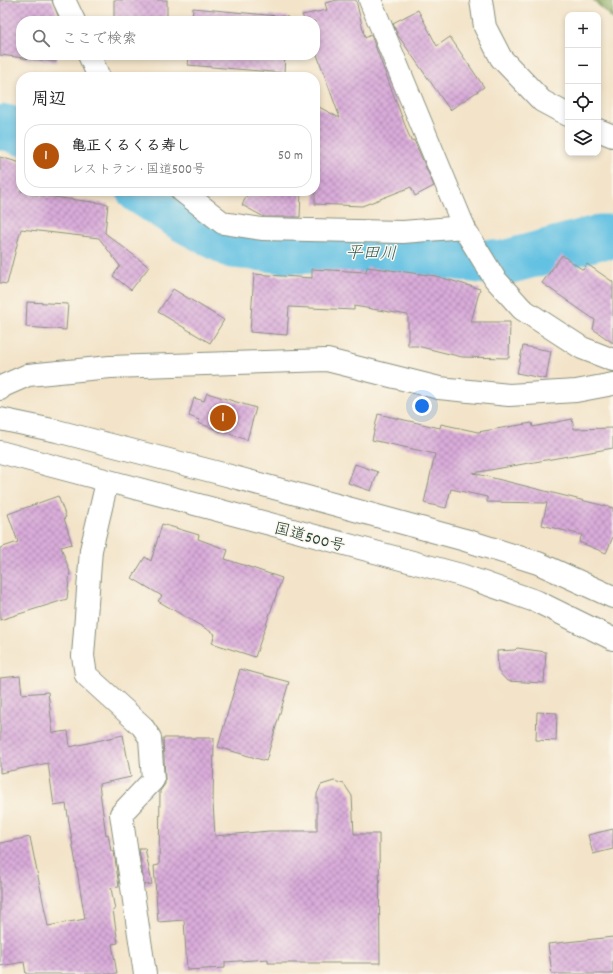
<!DOCTYPE html>
<html lang="ja">
<meta charset="utf-8">
<style>
body{margin:0;font-family:Dekko,"Klee One",sans-serif;background:#f6f6f6;color:#202124}
.controls{position:absolute;right:12px;top:12px;display:grid;overflow:hidden;border-radius:8px;box-shadow:0 2px 6px #0003}
.controls button{width:36px;height:36px;display:grid;place-items:center;padding:0;border:0;border-bottom:1px solid #e0e0e0;background:#fff;color:#202124;font:20px sans-serif}
.you{position:absolute;left:422px;top:406px;width:14px;height:14px;margin:-10px;border:3px solid #fff;border-radius:50%;background:#1a73e8;box-shadow:0 0 0 6px #1a73e833}
.badge{display:grid;place-items:center;width:26px;height:26px;border-radius:50%;background:#b45309;color:#fff;font-size:13px;font-weight:700}
.pin{position:absolute;translate:-50% -50%;border:2px solid #fff;box-shadow:0 1px 4px #0006}
.list{margin:0;padding:0;list-style:none}
h2{display:flex;justify-content:space-between;align-items:center;height:52px;margin:0;padding:0 16px;font-size:17px}
h2 small{font-size:13px;font-weight:400;color:#757577}
.list li{display:grid;grid-template-columns:26px 1fr auto;gap:12px;align-items:center;box-sizing:border-box;height:64px;margin:0 8px 8px;padding:0 8px;border:1px solid #e0e0e0;border-radius:16px}
.list b{display:block;font-size:15px;white-space:nowrap}
.list p{margin:0;font-size:13px;white-space:nowrap;color:#757577}
.list em{font-size:13px;font-style:normal;color:#757577}
.icon{flex:none;width:22px;height:22px;fill:none;stroke:currentColor;stroke-width:2;stroke-linecap:round;stroke-linejoin:round}
.map{position:relative;flex:none;width:613px;height:974px;overflow:hidden}
.search{position:absolute;background:#fff;box-shadow:0 2px 6px #0003;left:16px;top:16px;width:304px;height:44px;display:flex;align-items:center;gap:10px;box-sizing:border-box;padding:0 14px;border-radius:16px;color:#757577;font-size:15px}
.panel{position:absolute;background:#fff;box-shadow:0 2px 6px #0003;left:16px;top:72px;width:304px;height:124px;border-radius:16px}
.map>svg:first-child{display:block}
.forest{fill:url(#forest-firs);stroke:#547247}
.lines{fill:none;stroke-linecap:round;stroke-linejoin:round}
.river{stroke:#64c1e2;stroke-width:45}
.building{fill:url(#building-cross-hatch)}
.street-casing{stroke:#89907e;stroke-width:24}
.secondary-casing{stroke:#89907e;stroke-width:24}
.highway-casing{stroke:#89907e;stroke-width:24}
.street{stroke:#fff;stroke-width:22}
.secondary{stroke:#fff;stroke-width:22}
.highway{stroke:#fff;stroke-width:22}
.labels{text-anchor:middle;stroke-width:3;stroke-linejoin:round;paint-order:stroke}
.street-label{font-size:16px;fill:#1f3d34;stroke:#fbf7ec}
.water-label{font-size:17px;font-style:italic;fill:#305e60;stroke:#fbf7ec}
</style>
<div class="map">
<svg width="613" height="974" viewBox="0 0 613 974">
<defs>
<pattern id="forest-firs" width="22" height="20" patternUnits="userSpaceOnUse"><rect width="22" height="20" fill="#88a75a"/><path d="M5 1l3.5 6h-7zM16 11l3.5 6h-7z" fill="#6f894b"/></pattern>
<pattern id="building-cross-hatch" width="8" height="8" patternUnits="userSpaceOnUse"><rect width="8" height="8" fill="#d9abd9"/><path d="M0 0l8 8M0 8l8-8" fill="none" stroke="#af8cb1"/></pattern>
</defs>
<rect width="100%" height="100%" fill="#fbf7ec"/>
<filter id="ink" filterUnits="userSpaceOnUse"><feTurbulence type="fractalNoise" baseFrequency=".025" numOctaves="2"/><feDisplacementMap in="SourceGraphic" scale="8" xChannelSelector="R" yChannelSelector="G"/><feConvolveMatrix kernelMatrix="1 2 1 2 8 2 1 2 1" color-interpolation-filters="sRGB"/></filter>
<filter id="wash" filterUnits="userSpaceOnUse"><feTurbulence type="fractalNoise" baseFrequency=".012" numOctaves="4" result="noise"/><feDisplacementMap in="SourceGraphic" scale="16" xChannelSelector="R" yChannelSelector="G"/><feGaussianBlur stdDeviation="0.9" result="paint"/><feColorMatrix in="noise" values="0 0 0 0 0 0 0 0 0 0 0 0 0 0 0 0 0 1.4 0 .05"/><feComposite in="paint" operator="in"/></filter>
<g filter="url(#wash)">
<rect width="100%" height="100%" fill="#f3e4c9"/>
<polygon class="forest" points="593,0 613,0 613,20"/>
<g class="lines">
<g class="river">
<polyline points="0,128 6,127 21,133"/>
<polyline points="139,191 184,220 233,246 285,251 423,253 500,264 600,237 613,237"/>
</g>
</g>
<g id="blocks">
<g class="building">
<polygon points="0,0 52,0 60,21 21,21 21,55 57,55 56,62 0,55"/>
<rect x="114" y="0" width="53" height="21"/>
<polygon points="337,0 356,0 365,38 371,35 411,141 414,140 434,186 415,196 411,187 362,206 315,204 315,105 340,118 315,49 315,21 305,21 302,15 327,10 325,3"/>
<polygon points="193,8 288,17 288,21 192,21"/>
<polygon points="418,10 437,46 450,37 484,87 450,110 397,34 393,23"/>
<polygon points="189,55 285,55 284,73 188,65"/>
<polygon points="0,157 21,163 21,191 31,191 30,194 108,204 105,233 149,267 131,290 113,276 120,266 99,238 21,229 7,284 0,283"/>
<polygon points="249,191 301,191 300,217 264,217 242,205"/>
<polygon points="562,255 583,270 587,264 613,282 613,343 593,329 595,320 542,283"/>
<polygon points="367,267 436,276 480,289 471,322 510,322 509,358 462,357 417,346 408,346 408,315 354,306 354,310 289,307 287,335 250,332 254,274 312,278 312,269 366,272"/>
<polygon points="173,289 224,320 210,343 158,312"/>
<polygon points="27,302 68,304 66,330 26,327"/>
<polygon points="523,346 551,351 546,379 517,373"/>
<polygon points="207,393 256,408 247,440 198,423 199,420 189,416 194,398 204,401"/>
<polygon points="378,414 440,428 441,424 478,432 532,423 533,427 572,419 574,429 613,428 613,448 473,473 613,508 613,537 606,553 579,542 582,535 542,525 547,503 487,502 487,497 451,489 446,508 424,503 435,454 372,440"/>
<polygon points="355,464 378,472 371,491 348,483"/>
<polygon points="58,496 66,517 64,518 72,544 61,547 70,572 67,599 0,620 0,548 18,542 8,514"/>
<polygon points="162,524 199,535 198,539 228,550 225,559 282,578 255,657 212,643 215,634 158,601 162,596 132,578 145,557 151,561"/>
<polygon points="517,648 546,652 544,683 507,681 498,671 497,651 515,650"/>
<polygon points="240,669 289,682 266,761 218,747"/>
<polygon points="20,676 22,694 48,692 53,733 68,731 70,747 123,735 131,777 99,784 106,835 108,834 111,851 114,851 119,887 111,888 115,910 113,910 118,943 112,944 117,974 26,974 24,962 0,966 0,843 30,837 48,926 85,919 66,804 54,806 48,763 0,773 0,678"/>
<polygon points="537,712 557,713 556,741 536,740"/>
<polygon points="163,738 214,738 213,803 215,836 269,831 317,831 317,794 321,785 334,781 344,784 352,796 354,834 379,834 380,963 268,963 268,959 225,962 225,968 187,970 184,920 158,922 154,866 159,865 160,791 165,784 165,779"/>
<polygon points="613,829 613,849 593,854 588,835"/>
<polygon points="139,848 145,848 152,884 144,885"/>
<polygon points="613,937 613,974 552,974 548,944"/>
</g>
</g>
</g>
<g filter="url(#ink)">
<use href="#blocks" fill-opacity="0" stroke="#89907e" stroke-width="1"/>
<g class="lines">
<defs>
<g id="street">
<polyline points="64,0 74,21"/>
<polyline points="370,0 466,232 495,279 522,309 582,348 613,360"/>
<polyline points="89,55 99,77"/>
<polyline points="182,191 223,223 262,229 403,232 464,227"/>
<polyline points="107,482 91,550 83,656 86,675 142,726 150,738 153,780 121,814 145,974"/>
</g>
<g id="secondary">
<polyline points="481,0 485,27 501,58 542,101 568,115"/>
<polyline points="598,130 613,136"/>
<polyline points="0,389 3,386 28,375 110,367 327,360 439,388 509,395 576,391 613,384"/>
</g>
<g id="highway">
<polyline points="0,419 57,431 219,473 465,540 538,563 613,597"/>
<polyline points="0,452 461,575 538,602 613,639"/>
</g>
</defs>
<use href="#street" class="street-casing"/>
<use href="#secondary" class="secondary-casing"/>
<use href="#highway" class="highway-casing"/>
<use href="#street" class="street"/>
<use href="#secondary" class="secondary"/>
<use href="#highway" class="highway"/>
</g>
</g>
<g class="labels">
<g class="street-label">
<text transform="translate(310 536) rotate(15)" y="6">国道500号</text>
</g>
<g class="water-label">
<text transform="translate(371 252) rotate(1)" y="6">平田川</text>
</g>
</g>
</svg>
<div class="controls">
<button>+</button>
<button>−</button>
<button><svg class="icon" aria-label="locate" viewBox="0 0 24 24"><circle cx="12" cy="12" r="6"/><path d="M12 2v4M12 18v4M2 12h4M18 12h4"/></svg></button>
<button><svg class="icon" aria-label="layers" viewBox="0 0 24 24"><path d="M12 4l9 5-9 5-9-5zM3 14l9 5 9-5"/></svg></button>
</div>
<div class="you"></div>
<div class="pin badge" style="left:223px;top:418px">1</div>
<div class="search"><svg class="icon" aria-label="search" viewBox="0 0 24 24"><circle cx="10" cy="10" r="6"/><path d="M15 15l6 6"/></svg>ここで検索</div>
<section class="panel">
<h2>周辺<small></small></h2>
<ul class="list">
<li><span class="badge">1</span><div><b>亀正くるくる寿し</b><p>レストラン · 国道500号</p></div><em>50 m</em></li>
</ul>
</section>
</div>
